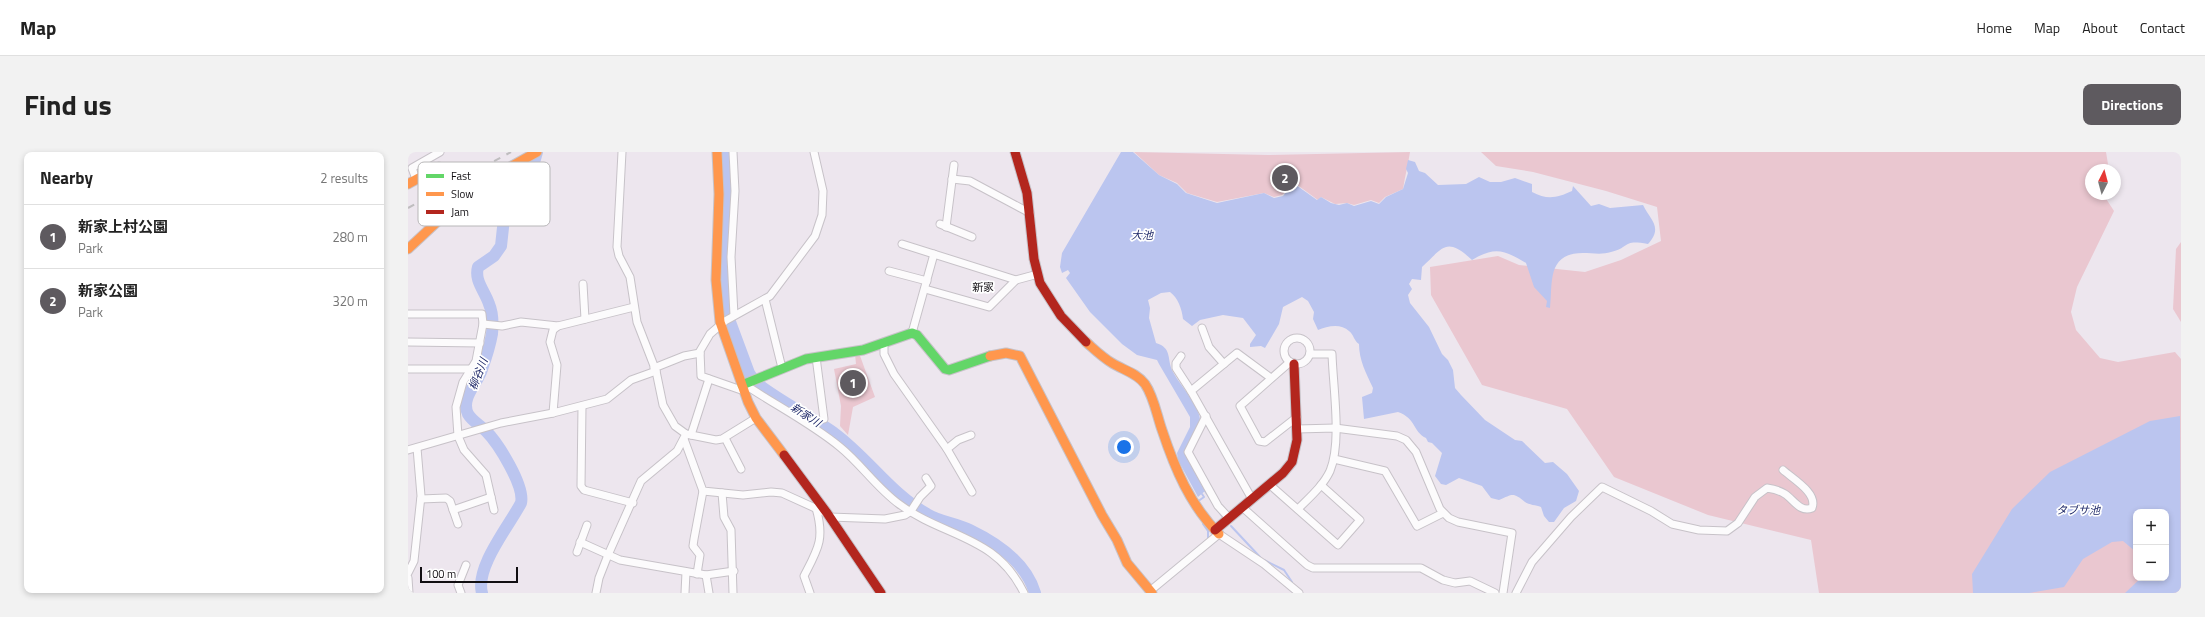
<!DOCTYPE html>
<meta charset="utf-8">
<style>
body{margin:0;font-family:"Titillium Web","Noto Sans JP",sans-serif;background:#f2f2f2;color:#222}
.controls{position:absolute;right:12px;bottom:12px;display:grid;overflow:hidden;border-radius:8px;box-shadow:0 2px 6px #0003}
.controls button{width:36px;height:36px;display:grid;place-items:center;padding:0;border:0;border-bottom:1px solid #e0e0e0;background:#fff;color:#222;font:20px sans-serif}
.compass{position:absolute;left:1677px;top:12px;width:36px;height:36px;border-radius:50%;background:#fff;box-shadow:0 2px 6px #0003;rotate:6deg}
.scale{position:absolute;left:12px;bottom:10px;width:98px;box-sizing:border-box;padding-left:4px;border:2px solid #110e12;border-top:0;font-size:11px;line-height:14px;white-space:nowrap;color:#110e12;-webkit-text-stroke:3px #fff;paint-order:stroke}
.you{position:absolute;left:716px;top:295px;width:14px;height:14px;margin:-10px;border:3px solid #fff;border-radius:50%;background:#1a73e8;box-shadow:0 0 0 6px #1a73e833}
.badge{display:grid;place-items:center;width:26px;height:26px;border-radius:50%;background:#5e5a5f;color:#fff;font-size:13px;font-weight:700}
.pin{position:absolute;translate:-50% -50%;border:2px solid #fff;box-shadow:0 1px 4px #0006}
.list{margin:0;padding:0;list-style:none}
h2{display:flex;justify-content:space-between;align-items:center;height:52px;margin:0;padding:0 16px;font-size:17px}
h2 small{font-size:13px;font-weight:400;color:#767676}
.list li{display:grid;grid-template-columns:26px 1fr auto;gap:12px;align-items:center;box-sizing:border-box;height:64px;padding:0 16px;border-top:1px solid #e0e0e0}
.list b{display:block;font-size:15px;white-space:nowrap}
.list p{margin:0;font-size:13px;white-space:nowrap;color:#767676}
.list em{font-size:13px;font-style:normal;color:#767676}
.map{position:relative;flex:none;width:1773px;height:441px;overflow:hidden;border-radius:8px}
header{display:flex;align-items:center;gap:24px;box-sizing:border-box;height:56px;padding:0 20px;background:#fff;border-bottom:1px solid #e0e0e0}
header strong{font-size:19px}
nav{display:flex;gap:22px;margin-inline-start:auto;font-size:14px}
.intro{display:flex;align-items:center;justify-content:space-between;box-sizing:border-box;height:96px;padding:0 24px}
h1{margin:0;font-size:28px}
.button{padding:10px 18px;border-radius:8px;background:#5e5a5f;color:#fff;font-size:14px;font-weight:700}
main{display:flex;gap:24px;padding:0 24px}
aside{flex:1;background:#fff;border-radius:8px;box-shadow:0 2px 6px #0003}
.map>svg:first-child{display:block}
.green{fill:#eac7d0;fill-rule:evenodd}
.water{fill:#bbc5ef}
.lines{fill:none;stroke-linecap:round;stroke-linejoin:round}
.stream{stroke:#bbc5ef;stroke-width:2}
.river{stroke:#bbc5ef;stroke-width:12}
.street-casing{stroke:#c7c2c8;stroke-width:9}
.fast-casing{stroke:#c7c2c8;stroke-width:11}
.slow-casing{stroke:#c7c2c8;stroke-width:11}
.jam-casing{stroke:#c7c2c8;stroke-width:11}
.street{stroke:#fcfbfc;stroke-width:7}
.fast{stroke:#63d668;stroke-width:9}
.slow{stroke:#ff974d;stroke-width:9}
.jam{stroke:#b3261e;stroke-width:9}
.rail{stroke:#bfbdbf;stroke-width:2;stroke-dasharray:7 7;stroke-linecap:butt}
.labels{text-anchor:middle;stroke-width:3.5;stroke-linejoin:round;paint-order:stroke}
.water-label{font-size:11px;font-style:italic;fill:#1f2969;stroke:#fff}
.neighbourhood-label{font-size:11px;fill:#110e12;stroke:#fff}
.key{fill:#fff;stroke:#b8b7b8;stroke-width:1}
.key-label{font-size:11px;fill:#110e12}
</style>
<header>
<strong>Map</strong>
<nav><a>Home</a><a>Map</a><a>About</a><a>Contact</a></nav>
</header>
<div class="intro"><h1>Find us</h1><a class="button">Directions</a></div>
<main>
<aside>
<h2>Nearby<small>2 results</small></h2>
<ul class="list">
<li><span class="badge">1</span><div><b>新家上村公園</b><p>Park</p></div><em>280 m</em></li>
<li><span class="badge">2</span><div><b>新家公園</b><p>Park</p></div><em>320 m</em></li>
</ul>
</aside>
<div class="map">
<svg width="1773" height="441" viewBox="0 0 1773 441">
<rect width="100%" height="100%" fill="#ede6ee"/>
<g class="green">
<path d="M 726,0 L 860,3 L 1002,0 C 1000,13 997,24 995,37 L 977,45 L 971,51 L 963,48 L 946,53 L 939,51 L 927,52 L 913,45 L 910,48 L 888,32 L 883,34 L 874,43 L 866,45 L 856,41 L 809,50 L 779,41 L 769,31 L 751,23 Z"/>
<path d="M 1073,0 L 1698,0 L 1701,18 L 1683,18 L 1683,42 L 1695,42 L 1706,59 L 1669,135 L 1663,160 L 1668,178 L 1692,206 L 1710,210 L 1767,200 L 1773,207 L 1773,441 L 1411,441 L 1403,388 L 1300,363 L 1206,325 L 1159,257 L 1074,233 L 1023,143 L 1022,115 L 1090,104 L 1111,113 L 1177,120 L 1213,108 L 1253,89 L 1249,55 L 1198,39 L 1125,20 L 1088,14 ZM 1728,360 L 1758,360 L 1758,426 L 1728,426 Z"/>
<polygon points="1773,90 1773,170 1765,157 1768,97"/>
<polygon points="451,201 467,245 445,255 440,283 432,274 433,254 426,217 448,212 447,202"/>
</g>
<g class="water">
<path d="M 713,0 L 725,0 L 751,23 L 769,32 L 778,41 L 809,51 L 856,41 L 866,46 L 875,44 L 883,34 L 888,33 L 909,48 L 913,45 L 923,51 L 931,53 L 939,51 L 946,54 L 963,49 L 971,52 L 978,45 L 995,37 L 1000,21 L 998,17 L 1000,8 L 1007,10 L 1011,19 L 1017,21 L 1030,33 L 1058,32 L 1071,25 L 1082,30 L 1093,30 L 1107,26 L 1124,32 L 1124,40 C 1139,48 1149,46 1164,39 L 1165,34 L 1183,54 L 1191,52 L 1202,56 L 1235,53 C 1243,69 1255,75 1240,92 C 1214,87 1223,95 1203,100 C 1194,103 1184,101 1175,101 C 1138,101 1145,132 1142,156 L 1138,155 L 1139,149 L 1126,135 L 1118,111 C 1096,98 1087,94 1064,108 C 1038,84 1035,96 1014,115 L 1013,128 L 1004,127 L 1001,132 L 1004,137 L 1000,143 L 1002,151 L 1021,175 L 1034,202 L 1040,208 L 1045,218 L 1047,236 L 1053,243 L 1077,268 L 1107,288 L 1114,289 L 1137,311 L 1145,310 L 1159,322 L 1171,339 L 1168,349 L 1156,356 L 1146,370 L 1141,370 L 1136,364 L 1133,355 C 1128,353 1121,353 1117,350 C 1105,340 1105,342 1091,348 L 1083,346 L 1074,334 L 1051,326 L 1038,333 L 1033,332 L 1027,324 L 1034,301 L 1024,291 L 1020,290 L 1018,286 C 1004,279 1009,267 990,260 L 956,267 L 954,245 L 964,241 L 965,236 C 958,221 951,208 951,192 C 946,189 946,183 941,179 C 933,171 919,174 910,178 L 905,167 L 906,160 L 900,149 L 894,145 L 875,155 L 871,172 L 857,196 L 853,194 L 842,195 L 842,192 L 848,183 L 835,166 L 815,163 L 792,168 L 784,174 L 775,167 C 774,157 770,146 762,140 L 753,141 L 740,148 L 742,156 L 741,166 L 748,191 C 764,196 759,206 764,218 C 770,231 793,255 792,269 C 792,277 781,295 778,303 L 797,339 L 790,345 L 770,308 L 769,301 L 782,275 L 782,265 L 751,212 L 749,208 L 729,203 L 714,192 L 682,160 L 658,126 L 662,121 L 660,118 L 654,121 L 652,115 L 654,101 Z"/>
<polygon points="1772,264 1773,441 1717,441 1733,426 1758,426 1758,360 1728,360 1728,400 1715,389 1704,390 1675,407 1656,435 1621,441 1565,441 1564,422 1604,357 1642,320 1742,269"/>
</g>
<g class="lines">
<g class="stream">
<polyline points="797,339 814,364"/>
<polyline points="789,350 796,345 794,342"/>
<polyline points="795,372 800,379 800,388"/>
<polyline points="823,374 852,405"/>
<polyline points="856,408 876,418 884,430"/>
</g>
<g class="river">
<path d="M 318,0 L 322,41 L 317,96 L 318,159 L 341,221 L 347,230 C 371,249 400,263 426,281 C 459,305 483,342 519,362 C 532,370 548,371 562,378 C 589,391 618,410 627,441"/>
<path d="M 74,441 C 67,415 101,374 113,351 C 117,334 90,291 78,279 C 72,273 64,269 60,262 C 52,246 70,231 74,217 C 78,206 82,193 84,182 C 85,171 85,161 81,152 C 77,139 66,129 70,115 L 86,104 L 93,94 L 98,48 L 127,7 L 129,0"/>
</g>
<defs>
<g id="street">
<polyline points="214,0 209,95 211,104 222,125 229,170 248,219 255,253 267,274 278,282 308,288 314,287 348,266"/>
<polyline points="325,0 327,39 323,105 326,163"/>
<polyline points="8,27 4,16 32,0"/>
<polyline points="544,27 562,29 622,61"/>
<polyline points="532,72 564,85"/>
<polyline points="538,75 546,13"/>
<polyline points="494,92 608,128"/>
<polyline points="481,119 519,129"/>
<polyline points="175,132 177,167"/>
<polyline points="517,137 581,155 608,128 630,122"/>
<polyline points="357,147 374,216"/>
<polyline points="0,162 74,162 75,172 68,209 55,230 48,255 50,284 56,298 78,323 86,358"/>
<polyline points="75,172 94,174 113,170 150,174 226,155"/>
<polyline points="794,176 801,195 816,212"/>
<polyline points="504,181 526,102"/>
<circle cx="889" cy="199" r="13"/>
<polyline points="0,190 72,191"/>
<polyline points="476,190 476,202 486,222 539,297"/>
<polyline points="773,204 768,211 768,216 783,239"/>
<polyline points="408,205 416,267"/>
<polyline points="882,210 832,254 851,289 857,290 889,265"/>
<polyline points="246,216 276,204 292,201"/>
<polyline points="0,217 63,217"/>
<path d="M 336,232 C 367,253 403,271 432,295 C 453,312 469,336 491,352 C 537,386 588,383 616,441"/>
<polyline points="336,239 293,224 292,199 302,182 317,169 362,144 407,84 414,63 415,39 406,0"/>
<polyline points="174,254 173,334 176,338 225,351"/>
<polyline points="145,261 149,213 142,190 145,178 150,174"/>
<polyline points="798,264 780,300 810,354 821,366"/>
<polyline points="889,277 927,276 989,284 998,288 1008,300 1032,357 1041,366 1050,370 1104,381 1095,441"/>
<polyline points="283,283 301,227"/>
<polyline points="563,283 550,288 539,297 564,340"/>
<polyline points="317,286 333,317"/>
<polyline points="276,287 295,339 335,343 363,340 374,341 418,361"/>
<polyline points="0,298 93,271 145,261 199,247 223,228 248,219"/>
<polyline points="926,307 977,319 1009,374 1035,361"/>
<polyline points="861,332 930,393 952,368 913,333"/>
<polyline points="314,341 316,365 323,378 325,441"/>
<polyline points="13,347 38,346 42,349 50,372"/>
<polyline points="844,347 783,239 829,201 863,226"/>
<polyline points="834,355 899,413 905,416 1013,416 1035,428 1047,431 1062,429 1087,441"/>
<path d="M 890,357 C 901,346 915,334 922,319 C 934,290 925,235 924,202 L 902,202"/>
<polyline points="45,358 83,345"/>
<polyline points="422,365 477,367 497,363 503,359 512,345 523,334 518,326"/>
<polyline points="172,390 212,408 298,423 326,419"/>
<polyline points="169,400 179,373"/>
<polyline points="0,421 6,409 13,344 9,296"/>
<polyline points="289,422 292,403 285,394 286,387 295,339"/>
<polyline points="298,423 301,441"/>
<polyline points="0,426 1,441"/>
<polyline points="742,439 811,382 856,412 891,441"/>
<polyline points="53,441 50,433 58,413"/>
<polyline points="188,441 191,426 200,403 233,329 269,299 278,282"/>
<polyline points="277,441 278,420"/>
<path d="M 402,441 L 396,424 C 410,397 417,387 408,356"/>
<path d="M 1108,441 L 1124,410 L 1163,365 L 1194,335 L 1243,359 L 1264,372 L 1291,378 L 1319,379 L 1330,371 L 1347,345 L 1359,336 C 1366,337 1371,338 1377,342 C 1385,347 1392,361 1404,356 C 1410,341 1385,327 1375,318"/>
</g>
<polyline id="fast" points="334,233 398,207 455,198 504,181 509,183 537,217 541,218 582,204"/>
<g id="slow">
<polyline points="309,0 311,42 308,128 312,170 340,250 348,266 376,303"/>
<polyline points="0,32 31,15"/>
<polyline points="0,97 59,42 82,26 129,0"/>
<path d="M 678,190 C 686,197 694,205 704,211 C 715,218 729,221 737,232 C 746,245 749,264 754,278 C 767,317 782,353 811,382"/>
<polyline points="582,204 598,201 612,204 694,363 709,388 719,411 744,441"/>
</g>
<g id="jam">
<polyline points="607,0 619,41 626,107 632,131 653,164 678,190"/>
<polyline points="376,303 419,361 473,441"/>
<polyline points="807,378 875,321 884,310 889,288 886,212"/>
</g>
</defs>
<use href="#street" class="street-casing"/>
<use href="#fast" class="fast-casing"/>
<use href="#slow" class="slow-casing"/>
<use href="#jam" class="jam-casing"/>
<use href="#street" class="street"/>
<use href="#fast" class="fast"/>
<use href="#slow" class="slow"/>
<use href="#jam" class="jam"/>
<polyline class="rail" points="0,56 103,0"/>
</g>
<g class="labels">
<g class="water-label">
<text x="734" y="87">大池</text>
<text transform="translate(70 222) rotate(-69)" y="4">柳谷川</text>
<text transform="translate(398 263) rotate(33)" y="4">新家川</text>
<text x="1670" y="362">タブサ池</text>
</g>
<g class="neighbourhood-label">
<text x="575" y="139">新家</text>
</g>
</g>
<rect x="10" y="10" width="132" height="64" rx="6" class="key"/>
<rect x="18" y="22" width="18" height="4" fill="#63d668"/>
<rect x="18" y="40" width="18" height="4" fill="#ff974d"/>
<rect x="18" y="58" width="18" height="4" fill="#b3261e"/>
<g class="key-label">
<text x="43" y="28">Fast</text>
<text x="43" y="46">Slow</text>
<text x="43" y="64">Jam</text>
</g>
</svg>
<div class="controls">
<button>+</button>
<button>−</button>
</div>
<svg class="compass" viewBox="-18 -18 36 36"><path d="M0-13l5 13h-10z" fill="#e53935"/><path d="M0 13l5-13h-10z" fill="#767676"/></svg>
<div class="scale">100 m</div>
<div class="you"></div>
<div class="pin badge" style="left:445px;top:231px">1</div>
<div class="pin badge" style="left:877px;top:26px">2</div>
</div>
</main>
